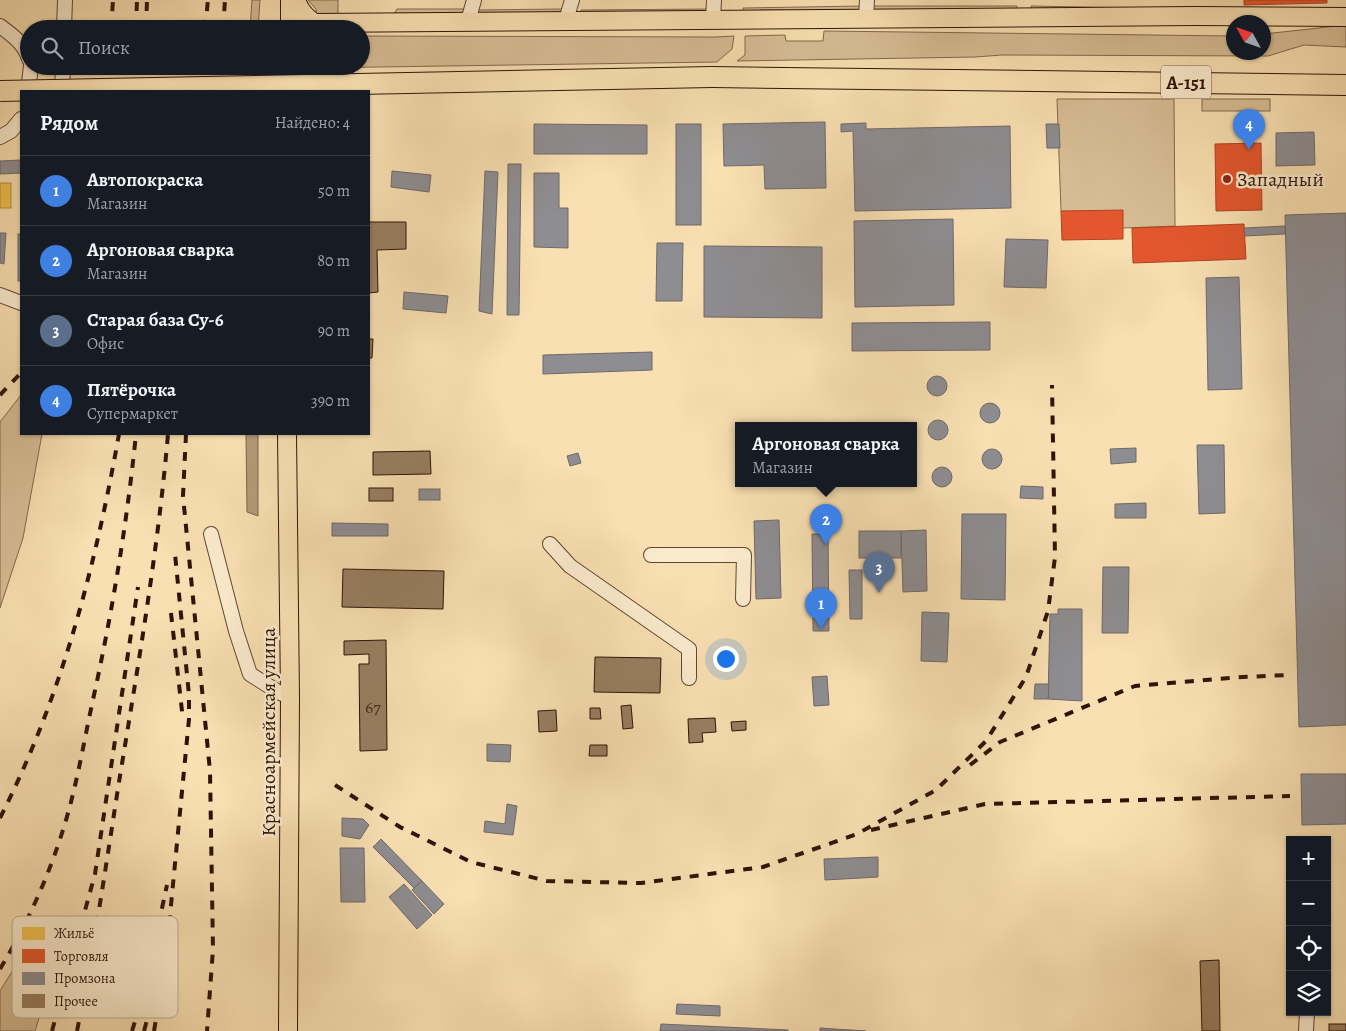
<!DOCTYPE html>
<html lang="ru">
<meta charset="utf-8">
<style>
body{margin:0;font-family:Alegreya,serif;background:#20242c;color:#f1f3f6}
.controls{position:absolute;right:15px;bottom:15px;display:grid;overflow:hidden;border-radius:0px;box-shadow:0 1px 4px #0004}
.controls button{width:45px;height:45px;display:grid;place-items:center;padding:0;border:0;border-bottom:1px solid #363941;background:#171b24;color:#f1f3f6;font:25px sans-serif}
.compass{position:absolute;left:1226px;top:15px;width:45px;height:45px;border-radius:50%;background:#171b24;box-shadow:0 1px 4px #0004;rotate:310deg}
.you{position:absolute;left:725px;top:658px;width:18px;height:18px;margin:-12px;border:4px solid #fff;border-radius:50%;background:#1a73e8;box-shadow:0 0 0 8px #1a73e833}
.badge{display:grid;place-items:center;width:32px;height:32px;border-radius:50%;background:#8c9099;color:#fff;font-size:16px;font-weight:700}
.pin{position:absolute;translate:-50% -41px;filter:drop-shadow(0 1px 2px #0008)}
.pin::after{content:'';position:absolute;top:26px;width:18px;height:15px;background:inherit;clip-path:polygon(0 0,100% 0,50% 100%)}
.popup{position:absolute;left:735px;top:422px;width:182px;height:65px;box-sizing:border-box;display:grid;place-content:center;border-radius:0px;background:#171b24;filter:drop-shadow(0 1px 4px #0005);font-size:16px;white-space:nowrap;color:#9ea1a6}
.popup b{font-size:19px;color:#f1f3f6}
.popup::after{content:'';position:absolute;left:50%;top:100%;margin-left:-10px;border:10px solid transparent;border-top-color:#171b24}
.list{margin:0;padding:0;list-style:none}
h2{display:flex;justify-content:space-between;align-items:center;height:65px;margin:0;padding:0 20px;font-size:21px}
h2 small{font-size:16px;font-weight:400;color:#9ea1a6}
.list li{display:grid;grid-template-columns:32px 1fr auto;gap:15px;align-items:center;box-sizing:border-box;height:70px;padding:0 20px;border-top:1px solid #363941}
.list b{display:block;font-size:19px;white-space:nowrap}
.list p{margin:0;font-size:16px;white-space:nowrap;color:#9ea1a6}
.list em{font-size:16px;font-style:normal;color:#9ea1a6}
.icon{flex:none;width:28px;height:28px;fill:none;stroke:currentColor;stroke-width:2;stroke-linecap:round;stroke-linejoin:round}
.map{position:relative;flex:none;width:1346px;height:1031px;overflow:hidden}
.search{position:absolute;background:#171b24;box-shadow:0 1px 4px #0004;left:20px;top:20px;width:350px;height:55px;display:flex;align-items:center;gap:12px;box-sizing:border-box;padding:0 18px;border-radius:28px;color:#9ea1a6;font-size:19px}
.panel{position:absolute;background:#171b24;box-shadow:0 1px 4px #0004;left:20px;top:90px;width:350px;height:345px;border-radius:0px}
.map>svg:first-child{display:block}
.green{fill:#d7bd95;stroke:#83684e}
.water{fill:#b49a78;stroke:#7f644b}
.homes{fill:#f2c14e;stroke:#b88d39}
.shops{fill:#e4572e;stroke:#ae4323}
.industry{fill:#8d8d92;stroke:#716869}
.building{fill:#987e60;stroke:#2f1308}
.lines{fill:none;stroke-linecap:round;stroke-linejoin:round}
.minor-casing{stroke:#624632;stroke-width:16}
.major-casing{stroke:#2f1308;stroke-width:20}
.highway-casing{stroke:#2f1308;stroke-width:22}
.minor{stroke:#fbebcd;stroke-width:14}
.major{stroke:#f9e0b2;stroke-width:18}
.highway{stroke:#f9e0b2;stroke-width:20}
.rail{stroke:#2f1308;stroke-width:4;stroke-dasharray:9 9;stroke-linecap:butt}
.highway-bridge-casing{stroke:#2f1308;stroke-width:22;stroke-linecap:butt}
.highway-bridge{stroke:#f9e0b2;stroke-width:20}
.poi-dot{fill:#8f2418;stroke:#fbebcd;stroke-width:2}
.labels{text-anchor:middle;stroke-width:5;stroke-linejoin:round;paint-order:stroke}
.number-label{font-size:18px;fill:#492e1e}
.shield{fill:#fbebcd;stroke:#6c5443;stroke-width:1}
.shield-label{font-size:19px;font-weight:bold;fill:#2f1308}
.poi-label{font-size:20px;fill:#2f1308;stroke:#fbebcd;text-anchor:start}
.street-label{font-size:20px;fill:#2f1308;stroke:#fbebcd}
.key{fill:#fbebcd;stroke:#beaa92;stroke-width:1}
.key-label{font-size:14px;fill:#2f1308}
</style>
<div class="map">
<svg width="1346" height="1031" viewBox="0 0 1346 1031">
<rect width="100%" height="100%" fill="#f9e0b2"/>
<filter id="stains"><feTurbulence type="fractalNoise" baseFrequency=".004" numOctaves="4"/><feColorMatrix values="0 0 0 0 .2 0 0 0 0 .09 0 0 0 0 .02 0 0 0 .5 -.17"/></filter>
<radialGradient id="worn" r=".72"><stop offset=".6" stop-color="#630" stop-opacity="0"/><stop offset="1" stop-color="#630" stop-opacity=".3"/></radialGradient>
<g class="green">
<polygon points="252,0 260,0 258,29 250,29"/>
<polygon points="308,0 338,0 338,19 316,17 316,9"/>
<polygon points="863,6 862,13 786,13 785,10 761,10 744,14 743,8"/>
<polygon points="870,6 1017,6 1017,10 869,13"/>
<polygon points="1031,6 1193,9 1032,11"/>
<polygon points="397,9 468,9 467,15 392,17"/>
<polygon points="562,9 561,15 477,16 478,10"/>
<polygon points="709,9 709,14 580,17 581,10"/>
<polygon points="1346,25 1346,47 1304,45 1268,56 1002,55 975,57 737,61 745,55 745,36 785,35 786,41 823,41 824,31 1233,36 1234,52 1264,52 1264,34"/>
<polygon points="361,36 715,37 734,36 732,49 717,62 310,68 308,66 361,66"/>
<polygon points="1057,99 1174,99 1175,226 1123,228 1061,211"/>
<rect x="1202" y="99" width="68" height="12"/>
<polygon points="21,395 21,434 42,434 23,538 0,608 0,422"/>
<polygon points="43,922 68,926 35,1031 0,1031 0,991"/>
</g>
<polygon class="water" points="246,434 258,434 258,516 247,512"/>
<rect class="homes" x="0" y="183" width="11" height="25"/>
<g class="shops">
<polygon points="1244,0 1327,0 1327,3 1244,5"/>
<polygon points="1261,143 1262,210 1216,211 1215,144"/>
<polygon points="1123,210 1123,239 1062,240 1061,211"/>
<polygon points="1244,224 1246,259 1133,263 1132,228"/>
</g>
<g class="industry">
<polygon points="825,122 826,188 765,189 764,165 724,166 723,124"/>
<polygon points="866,123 866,129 1010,126 1011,208 855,211 853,131 841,132 841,124"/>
<polygon points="534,124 647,125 647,154 534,154"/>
<rect x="676" y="124" width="25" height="101"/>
<polygon points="1046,124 1059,124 1060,148 1047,148"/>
<polygon points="1314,132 1315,165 1276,166 1276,133"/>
<polygon points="21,160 21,173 0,174 0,161"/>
<polygon points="508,164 521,164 519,315 507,315"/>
<polygon points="392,171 431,175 429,192 391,187"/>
<polygon points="485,171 498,172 492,314 479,311"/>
<polygon points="534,173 559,173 559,208 568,208 568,248 534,247"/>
<polygon points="1346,213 1346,725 1299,727 1285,215"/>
<polygon points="953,219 954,305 855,307 854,221"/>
<polygon points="1285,226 1285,234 1245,236 1244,228"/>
<polygon points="0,233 6,233 4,264 0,263"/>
<rect x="18" y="234" width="3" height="47"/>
<polygon points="1006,239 1048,240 1046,288 1004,287"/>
<polygon points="657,243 683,243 682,301 656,301"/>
<polygon points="704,246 822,247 822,318 704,317"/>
<polygon points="1239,277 1242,389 1208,390 1206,278"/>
<polygon points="404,292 448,296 446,313 403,309"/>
<polygon points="990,322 990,350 852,351 852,323"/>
<polygon points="652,352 652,370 543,374 543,355"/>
<circle cx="937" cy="386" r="10"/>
<circle cx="990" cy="413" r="10"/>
<circle cx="938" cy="430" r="10"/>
<polygon points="877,423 885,426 864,426 871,424"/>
<polygon points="1197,445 1224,445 1225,513 1199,514"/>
<polygon points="1136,448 1136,462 1111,464 1110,449"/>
<circle cx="992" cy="459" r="10"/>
<polygon points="578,453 581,463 570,466 567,456"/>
<circle cx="942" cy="477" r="10"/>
<polygon points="1021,486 1043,487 1043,499 1020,498"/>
<rect x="419" y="489" width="21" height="11"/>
<polygon points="1146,503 1146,518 1115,518 1115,504"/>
<polygon points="962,514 1006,514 1005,600 961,599"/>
<polygon points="779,520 781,598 756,599 754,521"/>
<polygon points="332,523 388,524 388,536 332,536"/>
<polygon points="926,530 927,591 903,592 901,531"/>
<rect x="859" y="531" width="42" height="27"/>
<polygon points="812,534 828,534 829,631 813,631"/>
<polygon points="1103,567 1129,567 1128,633 1102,633"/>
<polygon points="849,570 862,570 862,619 850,619"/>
<polygon points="1058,609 1082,609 1082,701 1048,699 1050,614 1058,614"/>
<polygon points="922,612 949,613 947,662 921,661"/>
<polygon points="827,676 829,705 814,706 812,677"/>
<polygon points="1035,684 1049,684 1048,699 1034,699"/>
<polygon points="487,744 511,745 510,762 487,761"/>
<polygon points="1301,774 1346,774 1346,824 1302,825"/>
<polygon points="507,804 517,806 513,835 484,832 485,821 505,824"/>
<polygon points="342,818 363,819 369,825 360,839 342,836"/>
<polygon points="381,839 422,881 414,888 373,847"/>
<polygon points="340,848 364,848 365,902 341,902"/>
<polygon points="878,857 878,877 825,880 824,859"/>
<polygon points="422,881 444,904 434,914 412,890"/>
<polygon points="404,884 432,915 417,929 389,897"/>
<polygon points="677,1004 720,1006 720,1016 676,1014"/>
<polygon points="661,1024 788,1030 788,1031 660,1031"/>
<polygon points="820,1028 866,1031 820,1031"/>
</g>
<g class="building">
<polygon points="369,222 406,222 406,249 377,250 378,292 369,293"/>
<polygon points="369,339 373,339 372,358 369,358"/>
<polygon points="430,451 431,474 373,475 373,452"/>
<rect x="369" y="488" width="24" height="13"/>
<polygon points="343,569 444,571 443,609 342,607"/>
<polygon points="386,640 387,750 360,751 359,664 369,664 369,654 344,655 344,641"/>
<polygon points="595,657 661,658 660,693 594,692"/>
<polygon points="631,705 633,728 623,729 621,706"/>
<polygon points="590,708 600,708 601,719 590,719"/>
<polygon points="556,710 557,731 539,732 538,711"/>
<polygon points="715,718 716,732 702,733 703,742 689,743 688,719"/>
<polygon points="746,721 746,730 732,731 731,722"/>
<polygon points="590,745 607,745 607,756 589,756"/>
<polygon points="1219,960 1220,1031 1202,1031 1200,961"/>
<rect x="1329" y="1024" width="17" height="7"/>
</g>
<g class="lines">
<defs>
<g id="minor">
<polyline points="566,20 572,0"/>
<polyline points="713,20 714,0"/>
<polyline points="866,20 867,0"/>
<polyline points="468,21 474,0"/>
<path d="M 0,26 C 12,35 25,44 29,59"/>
<polyline points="64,29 65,0"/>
<polyline points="28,91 31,66"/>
<polyline points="62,91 63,66"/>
<polyline points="0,137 11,131 21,119"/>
<polyline points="0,295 21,303"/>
<polyline points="211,534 236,631 250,674 278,692 290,697"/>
<polyline points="550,544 570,566 689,649 689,678"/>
<polyline points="651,555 744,555 743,599"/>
<polyline points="1306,1031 1307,1012"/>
</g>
<g id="major">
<polyline points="290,0 290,29"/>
<path d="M 296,0 C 300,11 305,16 314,23"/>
<polyline points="301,29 314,23 1195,16 1346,17"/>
<polyline points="287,91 289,66"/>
<polyline points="287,434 290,697 288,1031"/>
</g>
<polyline id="highway" points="712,77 1346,85"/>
</defs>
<use href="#minor" class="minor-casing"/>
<use href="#major" class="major-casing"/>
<use href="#highway" class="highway-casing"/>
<use href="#minor" class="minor"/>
<use href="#major" class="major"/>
<use href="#highway" class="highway"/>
<g class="rail">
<polyline points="111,29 113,0"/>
<polyline points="136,29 137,0"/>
<polyline points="146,29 147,0"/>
<polyline points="205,29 208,0"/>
<polyline points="223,29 225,0"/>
<polyline points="108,91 109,66"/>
<polyline points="135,91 135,66"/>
<polyline points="145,91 146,66"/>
<polyline points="199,91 202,66"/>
<polyline points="217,91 220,66"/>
<polyline points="0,395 21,373"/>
<polyline points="186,434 183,496 210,771 213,949 207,1031"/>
<polyline points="171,613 183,720"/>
<polyline points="970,765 1000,742 1135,686 1243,677 1287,675"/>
<polyline points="335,785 400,827 471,862 547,881 641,883 763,867 857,834 936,790 986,741 1026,677 1048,611 1055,557 1052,385"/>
<path d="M 0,818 C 62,696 95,568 119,434"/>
<polyline points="871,830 985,804 1290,796"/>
<path d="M 0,969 C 31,918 56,860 71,802 C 80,767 86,731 94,695 C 113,608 127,522 136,434"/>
<polyline points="52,1031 95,874 138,587"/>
<path d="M 77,1031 C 94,948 106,865 119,782 C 138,666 158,550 168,434"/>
<polyline points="132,1031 143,996 167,885"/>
<polyline points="144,1031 154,995"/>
<polyline points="154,1031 165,967 189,719 189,695 175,554"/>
</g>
<defs>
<polyline id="highway-bridge" points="0,91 712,77"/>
</defs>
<use href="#highway-bridge" class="highway-bridge-casing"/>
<use href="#highway-bridge" class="highway-bridge"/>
</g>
<circle class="poi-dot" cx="1227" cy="179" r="5"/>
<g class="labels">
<g class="number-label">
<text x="373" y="713">67</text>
</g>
<rect class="shield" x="1161" y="65.5" width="50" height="33" rx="4"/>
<g class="shield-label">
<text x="1186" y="89">А-151</text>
</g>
<g class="poi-label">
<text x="1237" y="186">Западный</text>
</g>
<g class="street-label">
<text transform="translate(268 732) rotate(-90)" y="7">Красноармейская улица</text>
</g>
</g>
<rect x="12" y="916" width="166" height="102" rx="8" class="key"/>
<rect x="22" y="927" width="23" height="13" fill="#f2c14e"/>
<rect x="22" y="949" width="23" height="14" fill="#e4572e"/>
<rect x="22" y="972" width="23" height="13" fill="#8d8d92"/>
<rect x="22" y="994" width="23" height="14" fill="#987e60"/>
<g class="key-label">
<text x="54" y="938">Жильё</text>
<text x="54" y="961">Торговля</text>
<text x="54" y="983">Промзона</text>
<text x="54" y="1006">Прочее</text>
</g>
<rect width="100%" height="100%" filter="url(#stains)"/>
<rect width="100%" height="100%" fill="url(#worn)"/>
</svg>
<div class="controls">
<button>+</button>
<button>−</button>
<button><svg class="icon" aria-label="locate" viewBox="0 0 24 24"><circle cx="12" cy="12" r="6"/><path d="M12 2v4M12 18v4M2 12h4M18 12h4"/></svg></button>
<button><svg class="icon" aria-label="layers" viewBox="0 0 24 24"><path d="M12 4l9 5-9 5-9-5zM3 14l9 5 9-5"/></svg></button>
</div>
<svg class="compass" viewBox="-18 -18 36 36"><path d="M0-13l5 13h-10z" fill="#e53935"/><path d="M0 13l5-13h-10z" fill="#9ea1a6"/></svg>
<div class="you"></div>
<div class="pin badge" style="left:821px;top:629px;background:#3f7fe0">1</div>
<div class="pin badge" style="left:826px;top:545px;background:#3f7fe0">2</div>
<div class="popup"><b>Аргоновая сварка</b>Магазин</div>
<div class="pin badge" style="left:879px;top:593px;background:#5c6f8a">3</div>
<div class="pin badge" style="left:1249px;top:150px;background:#3f7fe0">4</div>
<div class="search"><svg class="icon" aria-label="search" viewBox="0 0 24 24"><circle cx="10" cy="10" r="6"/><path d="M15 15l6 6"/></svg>Поиск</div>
<section class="panel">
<h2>Рядом<small>Найдено: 4</small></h2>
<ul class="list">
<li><span class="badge" style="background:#3f7fe0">1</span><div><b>Автопокраска</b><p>Магазин</p></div><em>50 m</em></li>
<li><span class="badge" style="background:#3f7fe0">2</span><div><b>Аргоновая сварка</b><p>Магазин</p></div><em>80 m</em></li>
<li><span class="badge" style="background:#5c6f8a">3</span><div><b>Старая база Су-6</b><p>Офис</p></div><em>90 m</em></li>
<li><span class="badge" style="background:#3f7fe0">4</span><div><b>Пятёрочка</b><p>Супермаркет</p></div><em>390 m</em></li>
</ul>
</section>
</div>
